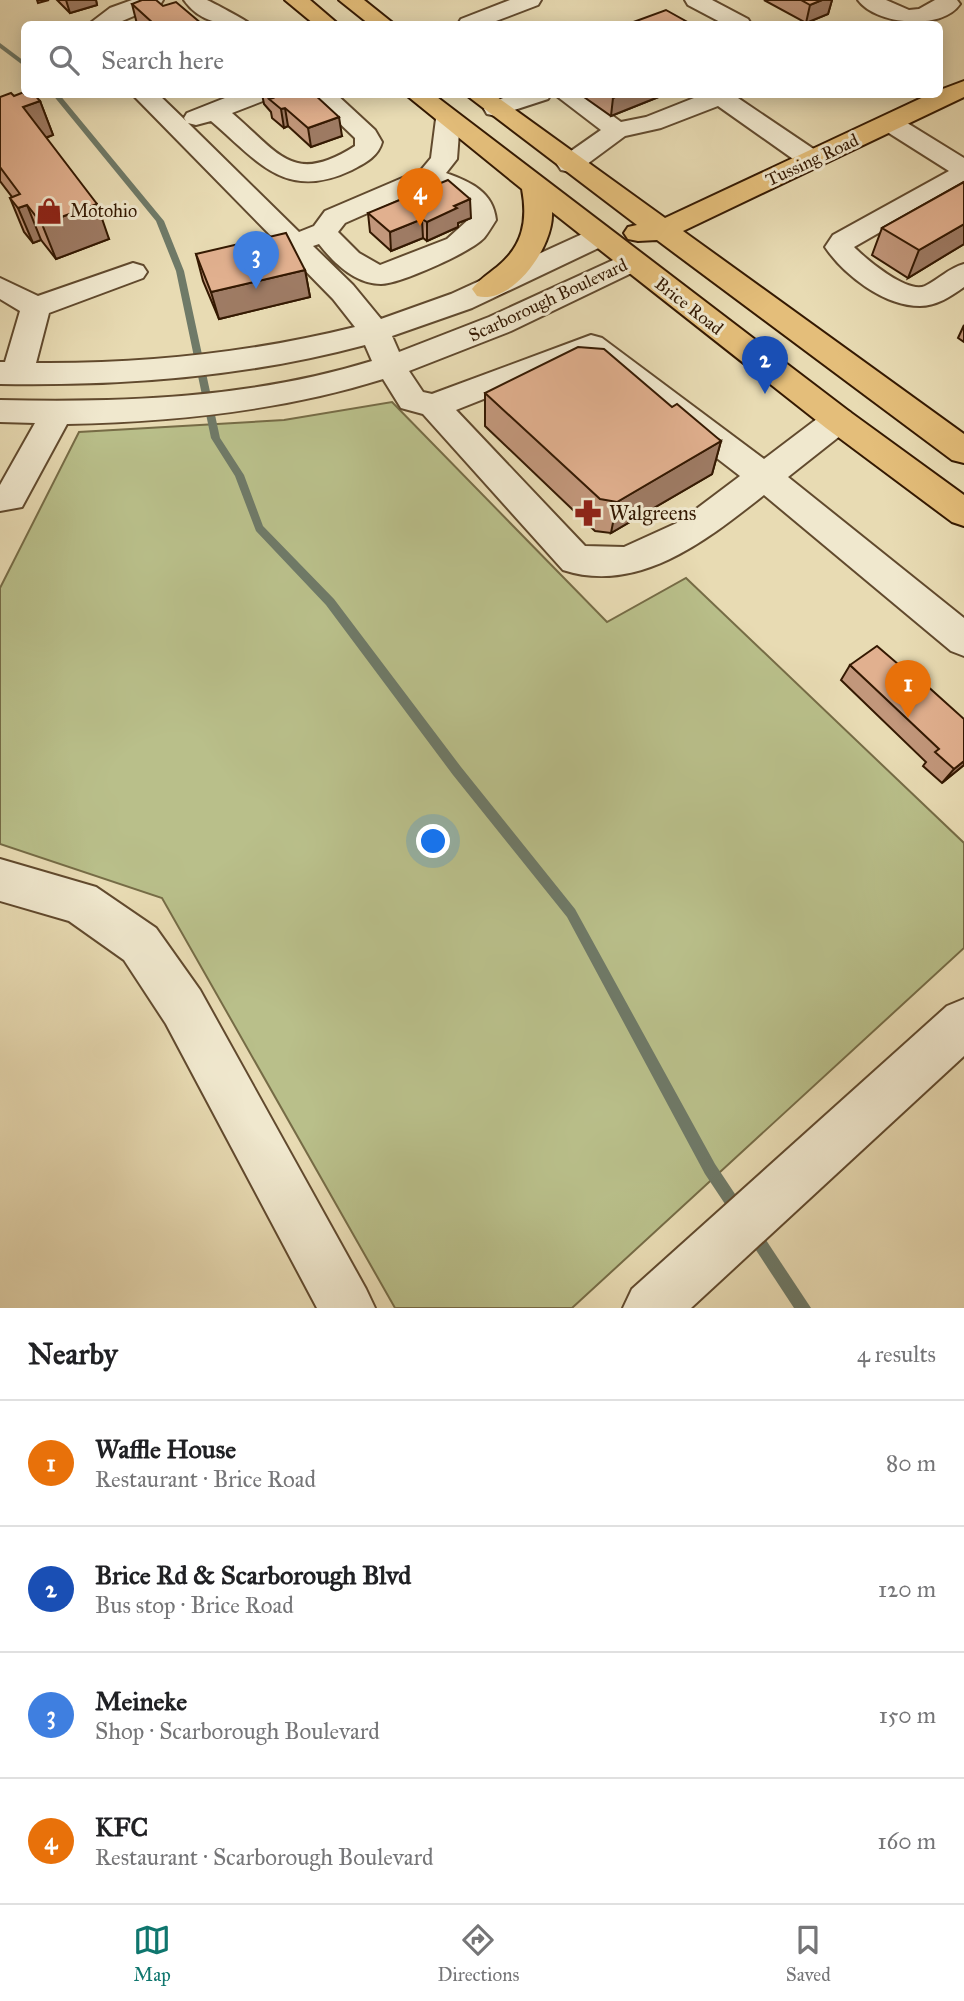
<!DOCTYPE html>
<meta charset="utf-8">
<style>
body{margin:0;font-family:"IM FELL Great Primer",serif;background:#f2f2f2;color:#202124}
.you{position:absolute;left:434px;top:842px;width:24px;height:24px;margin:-18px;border:5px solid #fff;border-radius:50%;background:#1a73e8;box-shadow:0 0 0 10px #1a73e833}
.badge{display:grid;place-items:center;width:46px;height:46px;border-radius:50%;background:#0f766e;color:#fff;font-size:23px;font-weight:700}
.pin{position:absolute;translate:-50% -58px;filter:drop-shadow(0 2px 4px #0008)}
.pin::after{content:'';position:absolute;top:37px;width:24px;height:21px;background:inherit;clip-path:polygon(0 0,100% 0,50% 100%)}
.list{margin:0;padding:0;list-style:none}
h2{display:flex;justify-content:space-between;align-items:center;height:91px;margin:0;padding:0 28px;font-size:30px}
h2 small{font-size:23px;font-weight:400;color:#757577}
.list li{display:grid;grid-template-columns:46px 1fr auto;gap:21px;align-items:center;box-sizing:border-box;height:126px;padding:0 28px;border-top:2px solid #e0e0e0}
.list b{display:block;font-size:26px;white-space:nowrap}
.list p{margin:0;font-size:23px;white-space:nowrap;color:#757577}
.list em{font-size:23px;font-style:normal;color:#757577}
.icon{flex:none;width:38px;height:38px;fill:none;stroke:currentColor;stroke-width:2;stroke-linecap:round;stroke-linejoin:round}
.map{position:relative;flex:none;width:964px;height:1308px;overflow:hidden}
.search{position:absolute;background:#fff;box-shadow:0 4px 18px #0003;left:21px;right:21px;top:21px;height:77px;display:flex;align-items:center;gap:18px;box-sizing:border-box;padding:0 24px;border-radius:10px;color:#757577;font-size:26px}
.sheet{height:595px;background:#fff}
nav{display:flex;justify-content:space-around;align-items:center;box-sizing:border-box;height:98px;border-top:2px solid #e0e0e0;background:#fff;font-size:19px;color:#757577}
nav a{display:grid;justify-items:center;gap:4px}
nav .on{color:#0f766e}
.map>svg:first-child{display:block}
.green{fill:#b9bf8a;stroke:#766c46;stroke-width:2}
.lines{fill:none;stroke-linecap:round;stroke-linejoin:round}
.stream{fill:#6f7a68;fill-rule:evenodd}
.minor-casing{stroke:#614a2e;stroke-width:4}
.major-casing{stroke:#341902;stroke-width:4}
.minor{fill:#f0e8ce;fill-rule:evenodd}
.major{fill:#e4be7a;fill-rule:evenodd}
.wall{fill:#c2977b;stroke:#341902;stroke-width:2}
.shaded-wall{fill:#9e7b64;stroke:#341902;stroke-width:2}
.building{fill:#e1b08f;stroke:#341902;stroke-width:2}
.labels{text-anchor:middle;stroke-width:6;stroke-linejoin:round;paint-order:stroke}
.far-street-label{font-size:18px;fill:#341902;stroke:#f0e8ce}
.far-poi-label{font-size:18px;fill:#341902;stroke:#f0e8ce;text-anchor:start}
.poi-label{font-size:21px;fill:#341902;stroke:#f0e8ce;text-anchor:start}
</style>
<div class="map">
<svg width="964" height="1308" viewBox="0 0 964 1308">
<rect width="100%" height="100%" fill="#e8dbb3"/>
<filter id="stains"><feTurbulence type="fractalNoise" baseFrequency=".00286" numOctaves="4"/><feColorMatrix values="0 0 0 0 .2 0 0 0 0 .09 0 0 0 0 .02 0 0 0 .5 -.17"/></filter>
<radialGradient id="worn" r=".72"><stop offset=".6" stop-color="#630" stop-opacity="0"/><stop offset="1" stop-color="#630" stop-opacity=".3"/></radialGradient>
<polygon class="green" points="392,402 607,622 686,578 964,843 964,948 572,1308 395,1308 162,898 0,844 0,588 79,432 284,420"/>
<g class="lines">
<g class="stream">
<polygon points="0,43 24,61 24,66 0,48"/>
<polygon points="52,94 59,94 164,221 184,271 220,438 244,475 263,526 334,599 461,767 575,909 715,1164 743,1206 745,1211 743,1216 738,1218 733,1216 705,1174 567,917 453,775 326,605 256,531 235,476 211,438 176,271 156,221"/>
<polygon points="753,1226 758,1228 811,1308 794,1308 748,1238 746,1233 748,1228"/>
</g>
<defs>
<g id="minor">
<polygon points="132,0 163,0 160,5 115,24 89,24 110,8"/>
<path d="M 184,0 C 191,0 200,0 207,0 C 210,1 249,22 250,24 C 225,26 200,23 184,0 Z"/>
<polygon points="510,0 541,0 538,5 488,24 458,24 461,19"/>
<polygon points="685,0 712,0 748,19 751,24 724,24 688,5"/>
<path d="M 858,0 L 886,0 L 909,10 L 919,9 L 935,0 L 957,0 L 960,4 C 942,31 876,25 858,0 Z"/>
<path d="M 132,94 L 158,94 L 186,121 L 184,118 L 187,113 L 235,94 L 271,94 L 268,99 L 232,113 C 279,153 293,186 355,146 L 355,138 L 309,94 L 336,94 L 375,130 L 382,142 C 378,157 365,163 352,170 C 285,202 258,161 211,121 L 196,125 L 188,123 L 299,232 L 314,226 L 325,211 L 421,170 L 431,158 L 436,119 L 439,114 L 448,112 L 457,114 L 460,119 L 457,159 L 446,173 C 471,182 493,192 496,220 C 492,226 488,233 484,238 C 471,252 400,284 381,284 C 355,284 333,262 319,244 L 313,246 L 353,285 L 381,319 L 451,294 L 589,231 L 599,228 L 609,231 L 613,237 L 609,243 L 472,308 L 392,336 L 399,352 L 489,317 L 622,256 L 632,253 L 642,256 L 646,262 L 642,268 L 511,331 L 409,371 L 423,392 L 432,394 L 591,335 L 602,338 L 764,459 L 826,412 L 838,408 L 850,412 L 854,420 L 850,428 L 788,477 L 964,618 L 964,656 L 951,651 L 764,495 C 708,539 639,595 563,570 L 423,414 L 401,408 L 383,379 C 281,411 174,422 67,424 L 22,507 L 0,511 L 0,485 L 35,423 L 0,422 L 0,400 C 124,403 252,398 372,361 L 365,345 C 245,377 125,386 0,384 L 0,362 L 5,362 L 20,311 L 0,299 L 0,278 L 38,296 L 133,263 L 143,266 L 147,272 L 143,278 L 49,313 L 36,363 C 144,364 250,353 355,327 L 333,299 ZM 431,185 L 457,197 L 468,208 L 468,220 L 447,239 L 380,265 L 359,253 L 338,232 L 345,223 ZM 587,358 L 740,476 L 679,522 L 624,547 L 585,546 L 456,410 Z"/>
<polygon points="514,94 551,94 548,99 496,116 487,114 484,109 487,104"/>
<polygon points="554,94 583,94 621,122 646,117 704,94 737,94 735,96 821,154 825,160 821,166 812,168 803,166 718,106 661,128 625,136 579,170 570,172 561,170 557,164 561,158 601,130"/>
<path d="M 890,115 L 899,118 L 964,158 L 964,184 L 854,247 C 866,259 907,294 925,286 C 939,279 949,268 964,264 L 964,287 C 951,296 937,306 920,306 C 884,306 844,275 825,247 L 833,235 L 949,171 L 881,128 L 877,123 L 881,118 Z"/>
<polygon points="0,859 96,887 156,928 200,990 366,1289 375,1308 317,1308 166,1024 124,960 69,921 0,901"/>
<polygon points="964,999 964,1056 691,1308 623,1308 632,1289 947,1006"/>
</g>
<g id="major">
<polygon points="285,0 310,0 338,24 314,24"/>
<polygon points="339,0 364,0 394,24 369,24"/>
<polygon points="964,81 964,97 683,231 964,434 964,463 952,460 657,240 638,241 628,239 624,233 628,227 637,225 465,94 493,94 665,218 930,94 940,94 940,90"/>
<path d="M 405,94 L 433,94 L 850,412 L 964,495 L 964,526 L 952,522 L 826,428 L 552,212 C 554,246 513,305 477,296 L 472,289 C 479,280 488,274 497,267 C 523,246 528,221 522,189 Z"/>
</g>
</defs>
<use href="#minor" class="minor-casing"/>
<use href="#major" class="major-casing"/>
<use href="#minor" class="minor"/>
<use href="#major" class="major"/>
</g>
<g class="wall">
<polygon points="57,0 96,0 97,5 70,13"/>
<polygon points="764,0 832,0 828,14 806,23"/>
<polygon points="132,4 163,6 202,24 137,24"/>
<polygon points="262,94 314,94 342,136 311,147 288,126 284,128 272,118 271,112 264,104"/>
<polygon points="584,94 666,94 611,116 584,97"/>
<polygon points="0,97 40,101 53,135 46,138 109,239 56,259 41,240 33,243 24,232 10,198 12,197 0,181"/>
<polygon points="964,182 964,244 908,278 872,255 882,228"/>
<polygon points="368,213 471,218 458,223 458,227 427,241 423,238 391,251 370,232"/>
<polygon points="196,254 305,270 310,297 219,319 203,281"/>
<polygon points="964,325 964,342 958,338"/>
<polygon points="485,393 672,407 721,441 712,474 611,533 595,531 485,426"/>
<polygon points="850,665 964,765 942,783 923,766 926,762 841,680"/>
</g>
<g class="shaded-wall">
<polygon points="37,0 49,0 38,3"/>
<polygon points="66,0 96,0 97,5 70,13"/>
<polygon points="822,0 832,0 828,14 806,23 810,5"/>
<polygon points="621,94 666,94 611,116 613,98"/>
<polygon points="40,101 53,135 36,141 23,107"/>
<polygon points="285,108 288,126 284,128 281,109"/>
<polygon points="339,117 342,136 311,147 308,128"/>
<polygon points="470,199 471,218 458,223 458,227 427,241 427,222 454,206"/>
<polygon points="97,204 109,239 56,259 42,224"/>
<polygon points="27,205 41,240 33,243 18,208"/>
<polygon points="422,219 423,238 391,251 390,232"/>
<polygon points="964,224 964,244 908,278 919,250"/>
<polygon points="305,270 310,297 219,319 211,292"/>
<polygon points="721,441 712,474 611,533 617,502"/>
<polygon points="964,761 964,765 942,783 954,769"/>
</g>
<g class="building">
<polygon points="142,0 156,0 163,6 176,2 202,24 154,24 132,4"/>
<polygon points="801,0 822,0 810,5"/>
<polygon points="666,10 691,24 628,24"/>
<polygon points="24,92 24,94 34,94 40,101 23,107 97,204 42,224 27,205 18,208 10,198 20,194 0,167 0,97 11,93 14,96"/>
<polygon points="269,94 314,94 339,117 308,128 285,108 281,109 269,99 273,98"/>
<polygon points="609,94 621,94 613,98"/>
<polygon points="448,180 470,199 454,206 457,208 427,222 422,219 390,232 368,213"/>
<polygon points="964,182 964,224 919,250 882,228"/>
<polygon points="286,233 305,270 211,292 196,254"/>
<polygon points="578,347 604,349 672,407 677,404 721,441 617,502 600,499 485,393"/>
<polygon points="877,646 913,677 915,675 964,719 964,761 954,769 935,752 939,749 850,665"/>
</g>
<defs>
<symbol id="shop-bare" viewBox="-9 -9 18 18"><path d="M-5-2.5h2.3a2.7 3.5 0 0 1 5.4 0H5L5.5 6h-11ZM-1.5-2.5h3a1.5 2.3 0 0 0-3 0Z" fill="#8f2418" stroke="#f0e8ce" stroke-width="2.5" paint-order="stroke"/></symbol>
<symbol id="pharmacy-bare" viewBox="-9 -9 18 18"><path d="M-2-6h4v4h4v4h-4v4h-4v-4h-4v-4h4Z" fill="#8f2418" stroke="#f0e8ce" stroke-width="2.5" paint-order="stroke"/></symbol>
</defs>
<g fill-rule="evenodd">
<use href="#shop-bare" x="30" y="192" width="38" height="38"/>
<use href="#pharmacy-bare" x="569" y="494" width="38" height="38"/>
</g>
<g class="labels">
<g class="far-street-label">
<text transform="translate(812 160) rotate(-25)" y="6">Tussing Road</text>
<text transform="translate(548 300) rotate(-25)" y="6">Scarborough Boulevard</text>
<text transform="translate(689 306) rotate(38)" y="6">Brice Road</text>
</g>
<g class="far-poi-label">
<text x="70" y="217">Motohio</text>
</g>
<g class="poi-label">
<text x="609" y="520">Walgreens</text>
</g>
</g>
<rect width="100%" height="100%" filter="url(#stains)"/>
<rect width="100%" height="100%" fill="url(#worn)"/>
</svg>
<div class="you"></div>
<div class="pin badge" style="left:908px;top:718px;background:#e8710a">1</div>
<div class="pin badge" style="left:765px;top:394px;background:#1a4fb4">2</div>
<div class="pin badge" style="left:256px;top:289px;background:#3f7fe0">3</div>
<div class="pin badge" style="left:420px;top:226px;background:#e8710a">4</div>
<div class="search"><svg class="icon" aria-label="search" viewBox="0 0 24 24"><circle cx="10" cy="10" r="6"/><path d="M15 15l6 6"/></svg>Search here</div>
</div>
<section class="sheet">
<h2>Nearby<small>4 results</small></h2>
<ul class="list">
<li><span class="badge" style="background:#e8710a">1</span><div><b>Waffle House</b><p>Restaurant · Brice Road</p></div><em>80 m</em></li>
<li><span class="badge" style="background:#1a4fb4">2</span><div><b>Brice Rd &amp; Scarborough Blvd</b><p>Bus stop · Brice Road</p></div><em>120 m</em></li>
<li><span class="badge" style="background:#3f7fe0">3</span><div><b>Meineke</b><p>Shop · Scarborough Boulevard</p></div><em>150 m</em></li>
<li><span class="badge" style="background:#e8710a">4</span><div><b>KFC</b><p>Restaurant · Scarborough Boulevard</p></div><em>160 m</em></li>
</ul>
</section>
<nav>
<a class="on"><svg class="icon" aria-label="map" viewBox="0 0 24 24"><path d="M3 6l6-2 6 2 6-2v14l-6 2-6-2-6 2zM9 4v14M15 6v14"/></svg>Map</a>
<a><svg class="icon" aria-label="directions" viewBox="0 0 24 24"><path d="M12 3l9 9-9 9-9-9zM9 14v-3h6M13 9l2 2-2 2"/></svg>Directions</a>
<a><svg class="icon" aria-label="saved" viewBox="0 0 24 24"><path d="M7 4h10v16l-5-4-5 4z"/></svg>Saved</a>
</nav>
